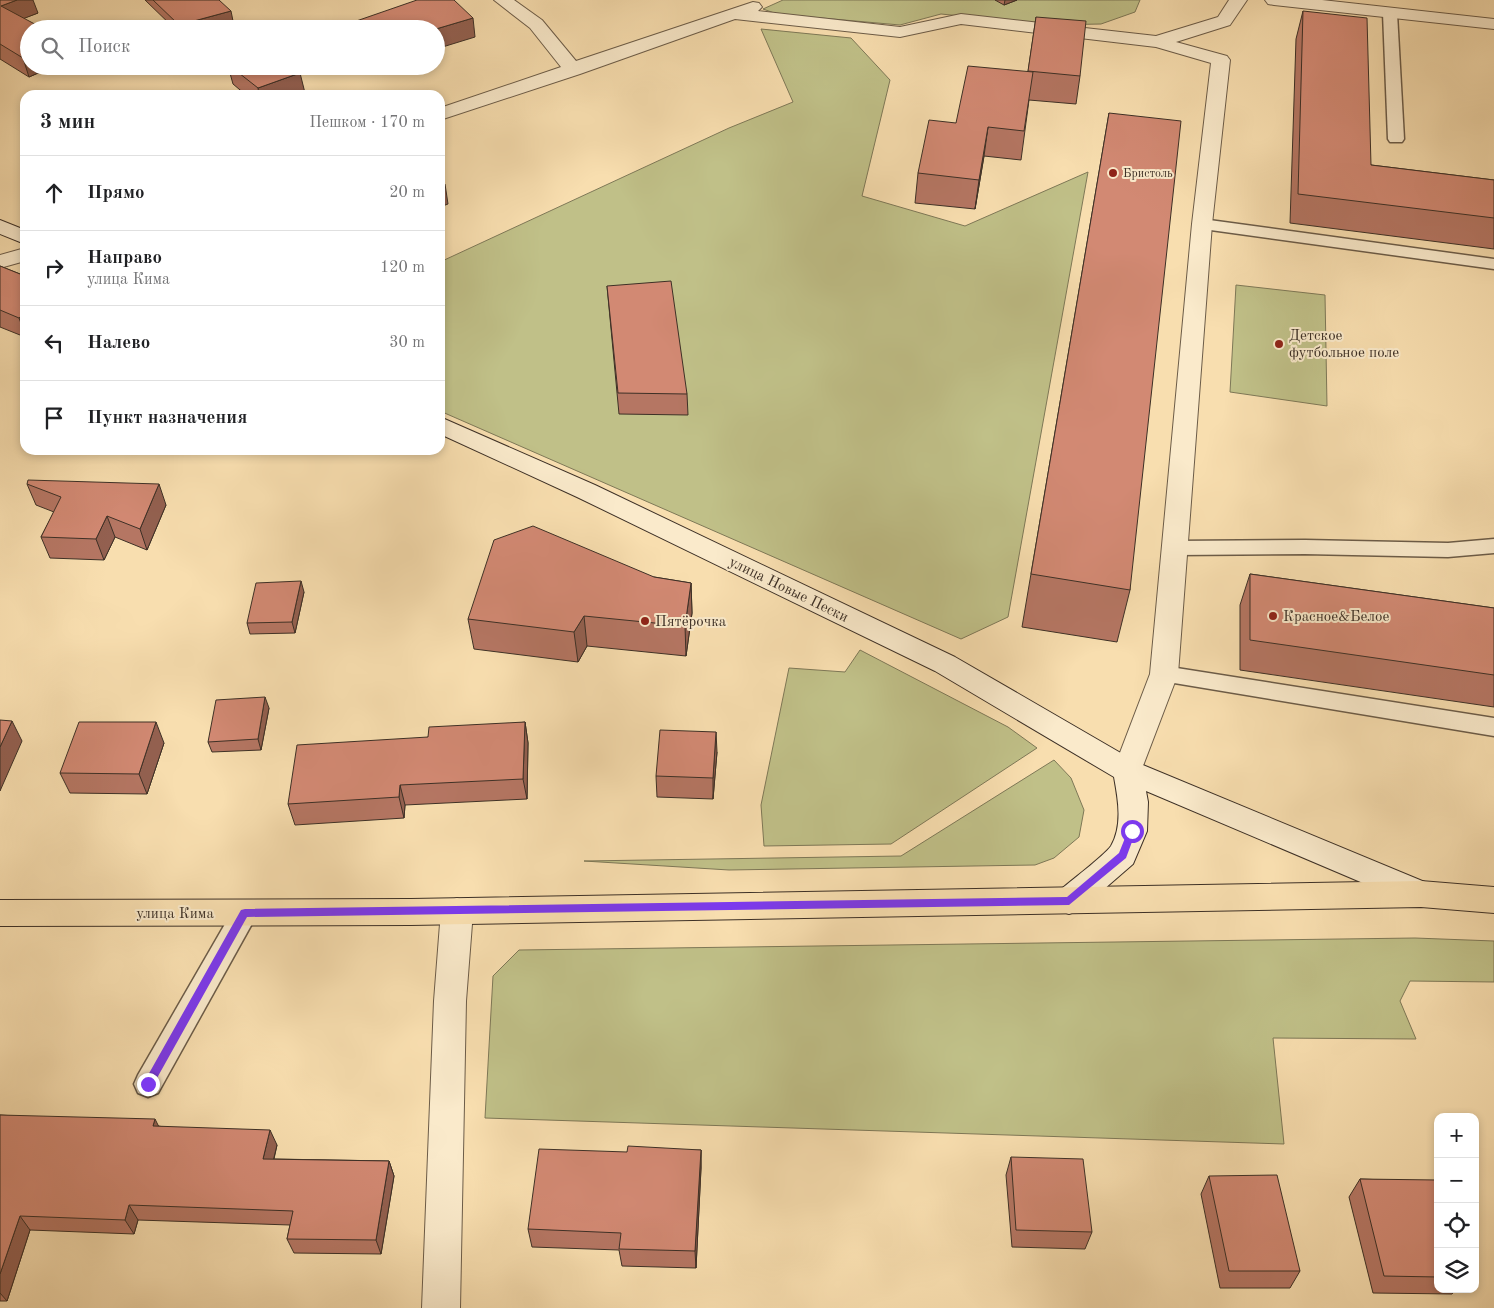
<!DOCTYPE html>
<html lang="ru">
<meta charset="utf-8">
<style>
body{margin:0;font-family:"Old Standard TT",serif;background:#f2f2f2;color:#202124}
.controls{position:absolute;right:15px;bottom:15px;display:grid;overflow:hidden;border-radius:10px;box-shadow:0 2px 8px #0003}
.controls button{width:45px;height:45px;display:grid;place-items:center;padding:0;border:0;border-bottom:1px solid #e0e0e0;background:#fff;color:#202124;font:25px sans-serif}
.stop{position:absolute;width:15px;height:15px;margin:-11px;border:4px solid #7c3aed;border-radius:50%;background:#fff}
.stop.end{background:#7c3aed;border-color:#fff;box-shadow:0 1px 5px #0008}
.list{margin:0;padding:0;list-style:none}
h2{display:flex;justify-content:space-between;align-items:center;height:65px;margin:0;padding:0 20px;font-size:21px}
h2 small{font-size:16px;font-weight:400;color:#757577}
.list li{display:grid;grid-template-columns:32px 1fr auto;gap:15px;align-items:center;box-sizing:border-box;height:75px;padding:0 20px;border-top:1px solid #e0e0e0}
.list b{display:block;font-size:19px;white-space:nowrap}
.list p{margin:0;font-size:16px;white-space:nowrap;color:#757577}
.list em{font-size:16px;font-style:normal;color:#757577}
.icon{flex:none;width:28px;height:28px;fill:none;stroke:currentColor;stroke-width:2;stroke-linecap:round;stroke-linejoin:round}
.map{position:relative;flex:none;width:1494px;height:1308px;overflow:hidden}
.search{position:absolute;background:#fff;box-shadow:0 2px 8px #0003;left:20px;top:20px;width:425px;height:55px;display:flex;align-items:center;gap:12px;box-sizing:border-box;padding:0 18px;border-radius:28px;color:#757577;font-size:19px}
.panel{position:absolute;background:#fff;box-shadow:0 2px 8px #0003;left:20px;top:90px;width:425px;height:365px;border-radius:15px}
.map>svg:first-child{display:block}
.green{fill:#c0c088;stroke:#7e7857}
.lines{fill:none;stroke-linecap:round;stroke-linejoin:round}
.lane-casing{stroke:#6c5c48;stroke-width:3}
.street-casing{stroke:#6c5c48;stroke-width:2}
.secondary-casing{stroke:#3d3026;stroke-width:2}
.primary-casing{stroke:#3d3026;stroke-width:2}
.lane{fill:#faeacb;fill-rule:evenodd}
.street{fill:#faeacb;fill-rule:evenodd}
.secondary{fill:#faeacb;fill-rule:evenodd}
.primary{fill:#f8deaf;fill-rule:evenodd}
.wall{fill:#b57663;stroke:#3d3026}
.shaded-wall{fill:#936050;stroke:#3d3026}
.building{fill:#d28973;stroke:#3d3026}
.route{fill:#7c3aed}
.poi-dot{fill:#8f2418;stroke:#faeacb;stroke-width:2}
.labels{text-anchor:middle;stroke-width:4;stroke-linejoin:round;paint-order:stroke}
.far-poi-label{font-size:12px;fill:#3d3026;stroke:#faeacb;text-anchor:start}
.poi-label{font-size:15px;fill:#3d3026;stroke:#faeacb;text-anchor:start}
.street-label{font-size:15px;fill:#3d3026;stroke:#faeacb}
</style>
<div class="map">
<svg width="1494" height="1308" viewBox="0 0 1494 1308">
<rect width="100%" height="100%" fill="#f8deaf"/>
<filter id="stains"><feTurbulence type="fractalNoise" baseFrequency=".004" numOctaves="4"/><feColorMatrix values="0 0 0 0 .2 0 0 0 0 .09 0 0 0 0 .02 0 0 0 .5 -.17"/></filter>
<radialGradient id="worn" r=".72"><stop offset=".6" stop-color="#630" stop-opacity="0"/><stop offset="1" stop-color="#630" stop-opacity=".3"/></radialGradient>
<g class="green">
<polygon points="783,0 1140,0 1135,12 1101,24 1048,25 941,14 900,25 777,14 763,9"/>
<polygon points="761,29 851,38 890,80 862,196 965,226 1088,172 1008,617 961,639 440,411 440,262 729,128 793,102"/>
<polygon points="1236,285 1325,295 1327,406 1230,392"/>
<polygon points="860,650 1008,727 1037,748 891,844 764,846 761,805 789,668 845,672"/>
<polygon points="1054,760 1071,778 1084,810 1079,837 1054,858 1035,865 729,870 584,861 901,856"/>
<polygon points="1415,938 1494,941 1494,982 1410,981 1400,1001 1416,1039 1273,1038 1284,1144 485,1118 493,976 519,950"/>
</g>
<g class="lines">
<defs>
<g id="lane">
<polygon points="1390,9 1395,10 1397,13 1404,139 1402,142 1390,142 1388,139 1383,13 1385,10"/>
<polygon points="1202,219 1494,259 1494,269 1196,228 1193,224 1196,220"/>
<polygon points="1494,539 1494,553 1448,557 1305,554 1175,555 1168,553 1164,548 1168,543 1175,541 1305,540 1448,543"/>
<polygon points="1164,666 1494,718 1494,736 1156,680 1153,674 1156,668"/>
<polygon points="245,902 254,905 258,913 158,1093 148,1097 138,1093 134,1084 138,1075 236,905"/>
</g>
<g id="street">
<polygon points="494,0 514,0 542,20 576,61 753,2 759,3 762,7 758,11 900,27 961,14 1156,36 1218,17 1229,0 1247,0 1230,25 1176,42 1227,56 1230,60 1212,224 1178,674 1138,779 1128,782 1118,779 1113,771 1150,674 1192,224 1211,63 1156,47 961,24 900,37 735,19 580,74 440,120 440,108 561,67 530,28"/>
<polygon points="1265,0 1322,0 1494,19 1494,29 1274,5 1268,4"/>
<polygon points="25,248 25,261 0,268 0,255"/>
<polygon points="457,898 468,902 473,911 466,1001 460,1308 422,1308 434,1001 441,911 446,902"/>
</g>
<g id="secondary">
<polygon points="0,220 25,230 25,244 0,234"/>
<path d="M 440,417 L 595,485 L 955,657 L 1138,763 L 1432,885 L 1437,894 L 1432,903 L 1421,907 L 1410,903 L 1146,791 L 1148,802 L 1147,831 L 1133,864 L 1080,910 L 1069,914 L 1058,910 L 1053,901 L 1058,892 C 1069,882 1104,856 1111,846 C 1123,825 1118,799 1114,777 L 935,671 L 577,497 L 440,434 Z"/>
</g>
<polygon id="primary" points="1421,881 1494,887 1494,913 1421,907 411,925 0,926 0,900 411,899"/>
</defs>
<use href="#lane" class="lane-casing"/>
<use href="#street" class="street-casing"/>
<use href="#secondary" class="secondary-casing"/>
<use href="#primary" class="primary-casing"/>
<use href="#lane" class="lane"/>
<use href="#street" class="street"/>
<use href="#secondary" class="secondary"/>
<use href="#primary" class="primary"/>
</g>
<g class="wall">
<polygon points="0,0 38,13 24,18 29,66 54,66 29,77 0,59"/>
<polygon points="145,0 219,0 233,21 204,29 175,29"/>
<polygon points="995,0 1017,0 1004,5"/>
<polygon points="1303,11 1371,165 1494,180 1494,249 1290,223 1296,39"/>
<polygon points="1036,17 1080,76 1076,104 1029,100 1021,160 984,156 975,209 915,203 918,173 956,123 1028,72"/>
<polygon points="228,66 291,66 305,93 298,95 246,95 233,84"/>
<polygon points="1109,113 1130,590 1117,642 1022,627"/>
<polygon points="0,266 25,276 25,337 0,327"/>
<polygon points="607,286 687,394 688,415 619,414"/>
<polygon points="27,484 166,505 147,550 115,537 104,560 50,558 41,537 54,512 36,505"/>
<polygon points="1250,574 1494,608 1494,707 1240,670 1240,605"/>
<polygon points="654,577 691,583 692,613 686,656 587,646 578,662 474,649 468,619"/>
<polygon points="304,592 295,633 250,634 247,623"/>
<polygon points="269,708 261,750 212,752 208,742"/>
<polygon points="525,722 528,743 527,799 405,805 404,818 295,825 288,804 428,737"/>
<polygon points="164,743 147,794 70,793 60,773"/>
<polygon points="717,752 713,799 657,797 656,776"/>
<polygon points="0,1115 158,1126 277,1145 274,1159 389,1161 394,1176 381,1254 294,1253 287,1239 290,1225 138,1220 134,1234 30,1230 7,1301 0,1301"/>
<polygon points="701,1150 701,1168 696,1268 622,1266 619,1250 532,1247 528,1229 627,1152"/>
<polygon points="1011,1157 1092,1232 1085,1249 1012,1247 1006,1175"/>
<polygon points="1209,1176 1300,1271 1290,1288 1220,1288 1201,1194"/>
<polygon points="1360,1179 1438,1182 1438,1289 1456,1289 1452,1294 1373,1293 1349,1197"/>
</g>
<g class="shaded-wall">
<polygon points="17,0 33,0 38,13 7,25 1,6"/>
<polygon points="1005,0 1017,0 1004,5"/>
<polygon points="231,11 233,21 204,29 180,29 179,25"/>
<polygon points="473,18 475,37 436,49 436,29"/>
<polygon points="29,55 29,66 54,66 29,77 23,58"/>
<polygon points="370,66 383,66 371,70"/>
<polygon points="300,73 305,93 298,95 259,95 258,88"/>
<polygon points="988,127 984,156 975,209 979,180"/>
<polygon points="445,184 448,204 440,207 440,186"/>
<polygon points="25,313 25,334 19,318"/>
<polygon points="159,484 166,505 147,550 140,529"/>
<polygon points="107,516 115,537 104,560 96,539"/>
<polygon points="301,581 304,592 295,633 292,622"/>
<polygon points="691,583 692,613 686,656 685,626"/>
<polygon points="584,616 587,646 578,662 574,632"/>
<polygon points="265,697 269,708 261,750 258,739"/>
<polygon points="12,721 22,741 0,791 0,747"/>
<polygon points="156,722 164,743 147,794 139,774"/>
<polygon points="525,722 528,743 527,799 523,779"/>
<polygon points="716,732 717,752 713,799 713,778"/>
<polygon points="400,785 405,805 404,818 399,797"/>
<polygon points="155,1119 163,1135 153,1126"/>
<polygon points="270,1130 277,1145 270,1174 263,1159"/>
<polygon points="701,1150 701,1168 696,1268 695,1251"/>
<polygon points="389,1161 394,1176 381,1254 376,1240"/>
<polygon points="129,1205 138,1220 134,1234 125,1220"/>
<polygon points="20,1216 30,1230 7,1301 0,1293 0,1274"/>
</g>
<g class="building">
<polygon points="0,0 17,0 1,6 44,29 29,29 29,55 23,58 0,44"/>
<polygon points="153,0 219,0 231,11 179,25"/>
<polygon points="417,0 454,0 473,18 436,29 341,29 339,27"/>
<polygon points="1303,11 1367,18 1371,165 1494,180 1494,218 1298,194"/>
<polygon points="1036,17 1086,21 1080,76 1028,71"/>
<polygon points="230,66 291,66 300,73 258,88"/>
<polygon points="968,66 1033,72 1024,131 988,127 979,180 918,173 929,120 956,123"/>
<polygon points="1109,113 1181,121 1130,590 1031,574"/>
<polygon points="440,180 445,184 440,186"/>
<polygon points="0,266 25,276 25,313 19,318 0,310"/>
<polygon points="671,281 687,394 618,393 607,286"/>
<polygon points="28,480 159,484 140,529 107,516 96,539 41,537 61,497 27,484"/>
<polygon points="533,526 654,577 691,583 685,626 584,616 574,632 468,619 494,540"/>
<polygon points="1250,574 1494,608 1494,675 1250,640"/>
<polygon points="301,581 292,622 247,623 256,583"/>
<polygon points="265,697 258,739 208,742 216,700"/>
<polygon points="0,720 12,721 0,747"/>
<polygon points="79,722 156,722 139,774 60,773"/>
<polygon points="525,722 523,779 400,785 399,797 288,804 297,745 428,737 429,727"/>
<polygon points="660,730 716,732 713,778 656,776"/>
<polygon points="0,1115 155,1119 153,1126 270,1130 263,1159 389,1161 376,1240 287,1239 293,1211 129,1205 125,1220 20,1216 0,1274"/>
<polygon points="628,1146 701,1150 695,1251 619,1249 621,1233 528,1229 539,1149 627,1152"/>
<polygon points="1011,1157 1083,1159 1092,1232 1016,1230"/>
<polygon points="1277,1175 1300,1271 1229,1271 1209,1176"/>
<polygon points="1360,1179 1437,1180 1438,1277 1384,1276"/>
</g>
<polygon class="route" points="1132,827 1136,831 1126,858 1069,905 247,917 152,1087 148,1089 143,1084 241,910 245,909 1067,897 1119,853 1129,828"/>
<g class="poi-dot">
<circle cx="1113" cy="173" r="5"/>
<circle cx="1279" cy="344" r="5"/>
<circle cx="1273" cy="616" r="5"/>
<circle cx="645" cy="621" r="5"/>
</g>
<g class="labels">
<g class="far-poi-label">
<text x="1123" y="177">Бристоль</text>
</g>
<g class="poi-label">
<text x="1289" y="340">Детское<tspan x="1289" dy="17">футбольное поле</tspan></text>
<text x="1283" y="621">Красное&amp;Белое</text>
<text x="655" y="626">Пятёрочка</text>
</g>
<g class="street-label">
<text transform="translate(789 589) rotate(26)" y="5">улица Новые Пески</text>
<text x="175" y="918">улица Кима</text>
</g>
</g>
<rect width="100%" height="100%" filter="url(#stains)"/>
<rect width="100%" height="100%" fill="url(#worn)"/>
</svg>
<div class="controls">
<button>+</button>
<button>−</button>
<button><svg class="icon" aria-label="locate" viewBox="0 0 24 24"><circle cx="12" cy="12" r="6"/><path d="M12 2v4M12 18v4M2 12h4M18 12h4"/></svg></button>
<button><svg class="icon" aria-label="layers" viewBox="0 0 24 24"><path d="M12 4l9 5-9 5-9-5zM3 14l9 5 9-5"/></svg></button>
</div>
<div class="stop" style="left:1132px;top:831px"></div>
<div class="stop end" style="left:148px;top:1084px"></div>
<div class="search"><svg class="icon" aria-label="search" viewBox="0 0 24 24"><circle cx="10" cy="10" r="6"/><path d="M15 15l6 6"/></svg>Поиск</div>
<section class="panel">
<h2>3 мин<small>Пешком · 170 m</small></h2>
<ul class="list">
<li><svg class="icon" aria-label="ahead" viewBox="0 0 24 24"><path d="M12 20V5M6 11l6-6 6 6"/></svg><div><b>Прямо</b></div><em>20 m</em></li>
<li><svg class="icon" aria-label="right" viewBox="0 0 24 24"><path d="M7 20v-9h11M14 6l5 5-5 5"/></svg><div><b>Направо</b><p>улица Кима</p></div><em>120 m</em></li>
<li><svg class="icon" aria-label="left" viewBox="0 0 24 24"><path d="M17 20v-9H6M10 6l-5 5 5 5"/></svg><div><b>Налево</b></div><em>30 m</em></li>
<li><svg class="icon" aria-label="arrive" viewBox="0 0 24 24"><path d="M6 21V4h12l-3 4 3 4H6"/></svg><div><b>Пункт назначения</b></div></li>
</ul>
</section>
</div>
